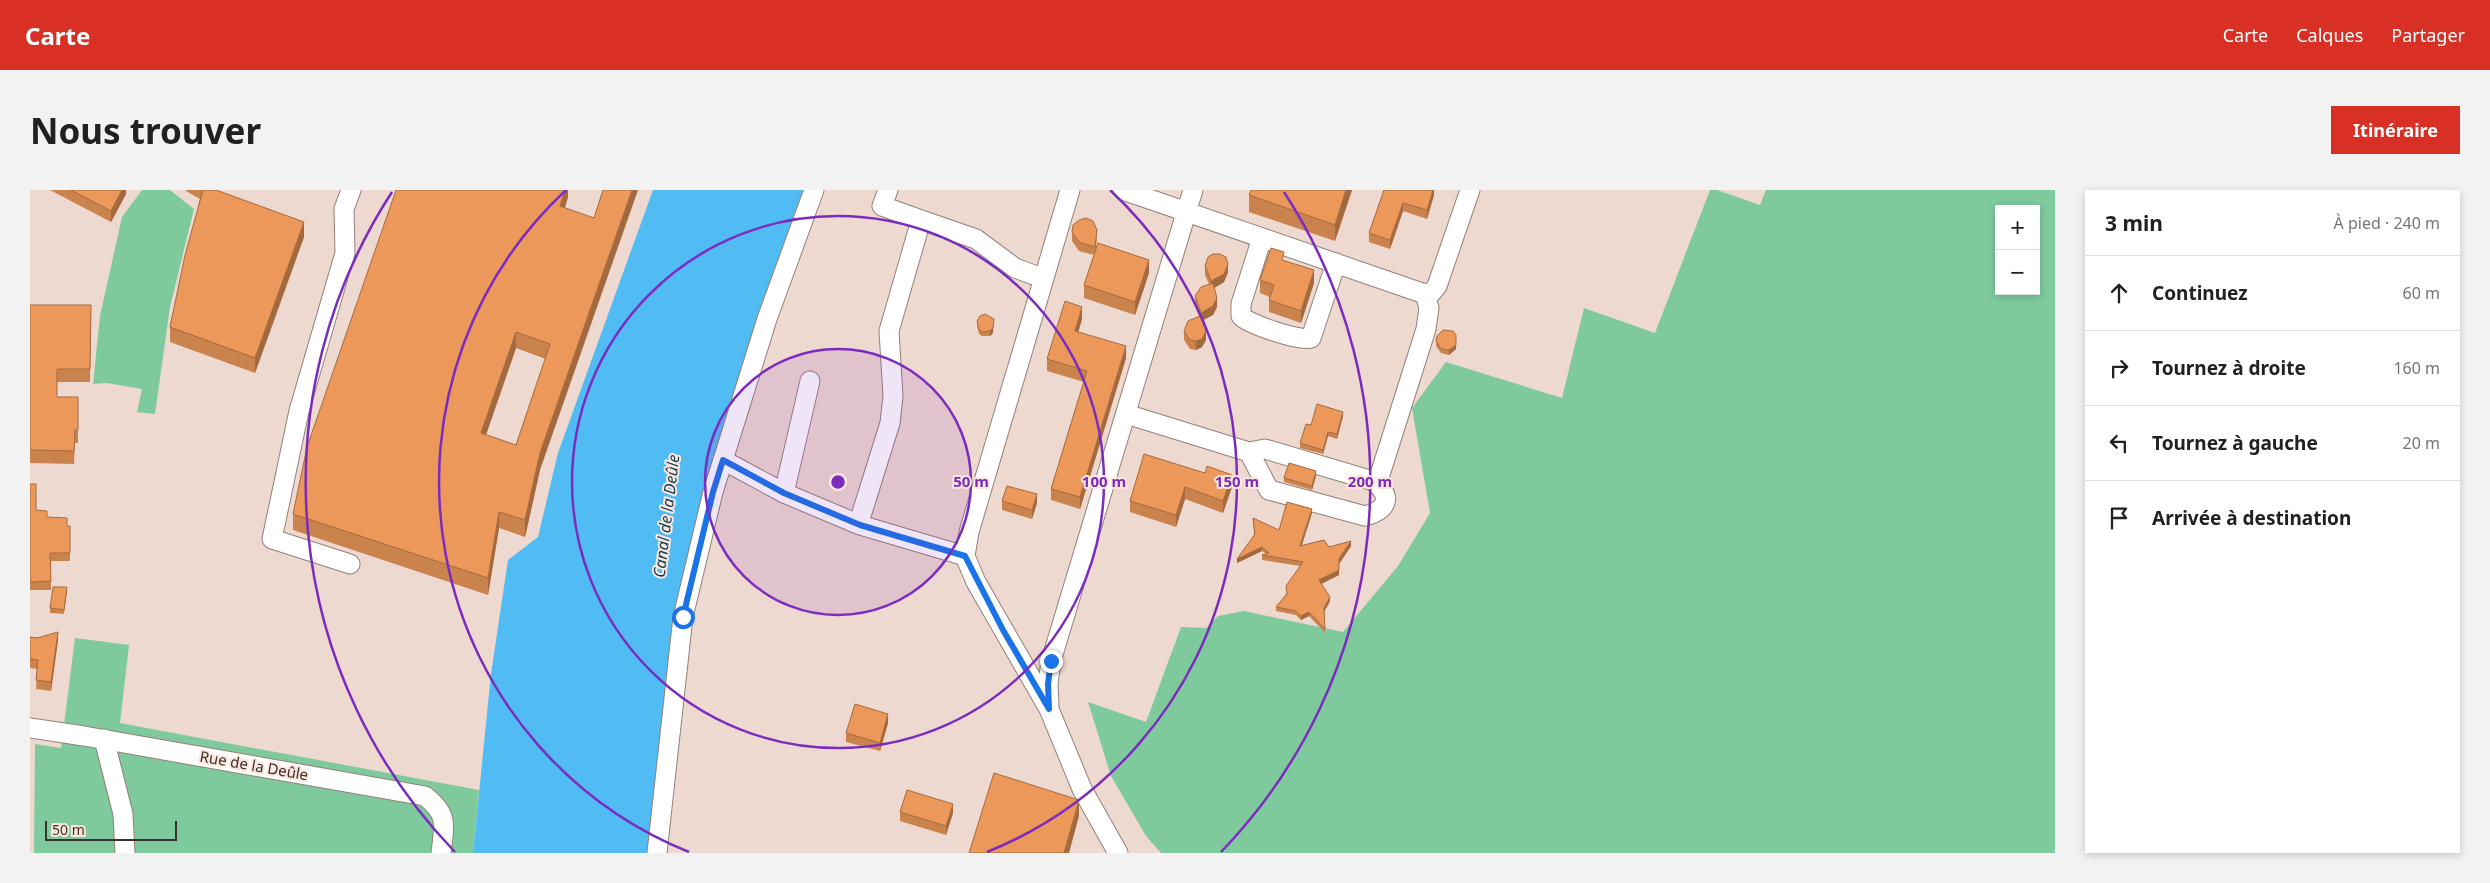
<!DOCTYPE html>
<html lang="fr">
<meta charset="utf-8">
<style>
body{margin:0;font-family:"Noto Sans",sans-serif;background:#f2f2f2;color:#202124}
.controls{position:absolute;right:15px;top:15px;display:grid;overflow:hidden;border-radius:0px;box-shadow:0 2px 8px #0003}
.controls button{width:45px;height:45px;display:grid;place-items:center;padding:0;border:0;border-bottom:1px solid #e0e0e0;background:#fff;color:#202124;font:25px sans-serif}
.scale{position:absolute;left:15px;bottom:12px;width:132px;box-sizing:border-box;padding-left:5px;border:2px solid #3b322f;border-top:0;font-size:14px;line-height:18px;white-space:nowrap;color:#3b322f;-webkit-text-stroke:4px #fce6dd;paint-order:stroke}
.stop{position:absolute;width:15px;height:15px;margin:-11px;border:4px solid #1a73e8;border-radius:50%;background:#fff}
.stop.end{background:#1a73e8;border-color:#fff;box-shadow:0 1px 5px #0008}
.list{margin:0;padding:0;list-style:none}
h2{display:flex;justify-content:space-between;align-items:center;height:65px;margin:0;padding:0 20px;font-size:21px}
h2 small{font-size:16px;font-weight:400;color:#757577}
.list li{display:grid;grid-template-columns:32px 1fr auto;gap:15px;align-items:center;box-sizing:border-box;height:75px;padding:0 20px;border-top:1px solid #e0e0e0}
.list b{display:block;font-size:19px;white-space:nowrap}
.list em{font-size:16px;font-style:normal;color:#757577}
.icon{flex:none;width:28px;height:28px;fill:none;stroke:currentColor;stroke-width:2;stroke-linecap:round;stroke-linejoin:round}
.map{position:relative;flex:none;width:2025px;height:663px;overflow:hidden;border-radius:0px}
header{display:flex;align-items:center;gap:30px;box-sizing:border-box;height:70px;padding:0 25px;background:#d93025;color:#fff}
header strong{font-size:24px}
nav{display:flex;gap:28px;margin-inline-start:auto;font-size:18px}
.intro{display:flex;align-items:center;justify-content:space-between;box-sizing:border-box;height:120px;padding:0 30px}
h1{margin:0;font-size:35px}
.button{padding:12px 22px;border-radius:0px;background:#d93025;color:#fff;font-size:18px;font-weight:700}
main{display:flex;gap:30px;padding:0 30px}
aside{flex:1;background:#fff;border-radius:0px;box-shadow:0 2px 8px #0003}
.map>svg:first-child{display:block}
.green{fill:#7eca9d;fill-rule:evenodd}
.water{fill:#51bbf4}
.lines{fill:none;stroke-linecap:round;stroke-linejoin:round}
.minor-casing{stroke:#948078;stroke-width:21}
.minor{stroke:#fff;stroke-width:19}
.wall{fill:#ca834d;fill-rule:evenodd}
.shaded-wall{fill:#a46a3f}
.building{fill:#eb985a;stroke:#a46a3f;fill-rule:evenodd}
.route{stroke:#1a73e8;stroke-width:6}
.ring{fill:none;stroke:#7b2cbf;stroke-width:2.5}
.labels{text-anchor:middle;stroke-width:4;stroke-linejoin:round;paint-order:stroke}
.street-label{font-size:15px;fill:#3b322f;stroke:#fce6dd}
.water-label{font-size:16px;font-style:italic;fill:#0d3b52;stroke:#fce6dd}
.centre{fill:#7b2cbf;stroke:#fce6dd;stroke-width:2.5}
.ring-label{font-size:15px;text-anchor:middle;font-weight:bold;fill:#7b2cbf;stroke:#fce6dd;stroke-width:4;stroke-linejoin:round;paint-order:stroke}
</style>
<header>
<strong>Carte</strong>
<nav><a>Carte</a><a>Calques</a><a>Partager</a></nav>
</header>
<div class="intro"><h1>Nous trouver</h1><a class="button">Itinéraire</a></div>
<main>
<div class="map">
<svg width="2025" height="663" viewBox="0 0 2025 663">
<rect width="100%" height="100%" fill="#eed9d0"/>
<g class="green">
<polygon points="112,0 140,0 164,19 140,117 125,224 107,222 112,199 77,193 63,194 70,126 92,27"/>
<path d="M 1680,0 L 1687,0 L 1730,15 L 1736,0 L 2025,0 L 2025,663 L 1131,663 L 1116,646 L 1081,586 L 1058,512 L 1116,532 L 1151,437 L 1176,438 L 1188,426 L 1214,421 L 1313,442 L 1368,376 L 1400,323 L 1382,218 L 1416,172 L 1532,208 L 1554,118 L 1625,143 ZM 1969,19 L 2006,19 L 2006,101 L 1969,101 Z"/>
<polygon points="45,448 99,455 90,533 449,600 443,663 4,663 5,554 31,558"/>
</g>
<polygon class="water" points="623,0 774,0 674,300 619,663 443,663 461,484 478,370 508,347 528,263"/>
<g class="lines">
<defs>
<g id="minor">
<polyline points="1040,0 939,342 935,366 946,392 1019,519 1052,599 1088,663"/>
<polyline points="1093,0 1395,104 1402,102 1407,96 1440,0"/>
<polyline points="891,30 946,49 985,78 1012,88"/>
<path d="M 1232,48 L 1211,114 L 1211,126 C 1218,134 1271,152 1281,148 L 1306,73"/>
<path d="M 1096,224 L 1219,262 L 1239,300 L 1335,326 C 1358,320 1363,306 1343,291 L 1235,259 L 1219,262"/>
<polyline points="693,270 754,303 830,335 935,366"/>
<polyline points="1347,294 1396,139 1399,118 1395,104"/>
<polyline points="754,303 780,191"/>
<polyline points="830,329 860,233 863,206 859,141 891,30 852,16 858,0"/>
<polyline points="320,374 242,349 269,221 315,63 314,19 321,0"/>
<polyline points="1019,515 1018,494 1021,471 1163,0"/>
<path d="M 0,538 L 54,546 L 395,606 C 419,625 414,635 411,663"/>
<polyline points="74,549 93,624 95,663"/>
<polyline points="627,663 653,427 683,302 737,129 784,0"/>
</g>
</defs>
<use href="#minor" class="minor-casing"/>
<use href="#minor" class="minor"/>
</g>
<g class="wall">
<polygon points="20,0 96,0 96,4 81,32"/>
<polygon points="156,0 186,0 274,47 225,183 140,152 140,137 170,9 156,1"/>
<path d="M 538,0 L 538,7 L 535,18 L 510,280 L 495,347 L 469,338 L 458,405 L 263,340 L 263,324 ZM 486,158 L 516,169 L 486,255 L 456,245 Z"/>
<polygon points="1322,0 1305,51 1219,22 1219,5"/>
<polygon points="1354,0 1404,0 1404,5 1397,29 1373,21 1360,59 1339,52 1339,43"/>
<polygon points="1042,42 1067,48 1066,59 1119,83 1105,125 1054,108 1054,95 1064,65 1049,61 1042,51"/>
<polygon points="1254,71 1284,93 1271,133 1239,122 1239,110 1240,107 1230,103 1230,90"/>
<polygon points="1175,76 1198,82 1194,92 1184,98 1187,117 1183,125 1172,131 1176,150 1172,157 1166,160 1160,159 1154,150 1154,141 1169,126 1165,115 1165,106 1179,94 1175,85"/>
<polygon points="0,115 61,129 60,192 27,192 27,207 48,207 48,253 45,253 44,274 0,273"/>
<polygon points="964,129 963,143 960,146 952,146 949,144 947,135 947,131"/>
<polygon points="1052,129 1048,142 1096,168 1050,319 1021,310 1021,299 1054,192 1017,181 1017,169"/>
<polygon points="1407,146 1426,159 1419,165 1411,163 1406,156"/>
<polygon points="1313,226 1307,249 1298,246 1293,264 1270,258 1270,253 1281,235"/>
<polygon points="1114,264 1202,297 1193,323 1155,309 1146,337 1100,322 1100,311"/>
<polygon points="1286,286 1282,300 1254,292 1254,288"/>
<polygon points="0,294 6,320 17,327 37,336 40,336 40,371 21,371 21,400 0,400"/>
<polygon points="972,311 1007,313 1002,329 972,320"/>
<polygon points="1282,323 1272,355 1299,357 1321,356 1309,374 1309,385 1291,394 1300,411 1294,422 1295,443 1279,426 1271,430 1266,425 1246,421 1246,417 1256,404 1270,376 1232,370 1232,365 1236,364 1232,361 1207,373 1224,345 1223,328 1249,340"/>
<polygon points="37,401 34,424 20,423 20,418"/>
<polygon points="0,447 28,450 21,501 6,499 7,479 0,478"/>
<polygon points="858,533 850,561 816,552 816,543"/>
<polygon points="870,622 923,623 916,645 870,631"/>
</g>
<g class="shaded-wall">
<polygon points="92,0 96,0 96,4 81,32 81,21"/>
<polygon points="535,0 538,0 538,7 530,32 530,16"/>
<polygon points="602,0 608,0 510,280 495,347 495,330 510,263"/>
<polygon points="1316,0 1322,0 1305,51 1305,35"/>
<polygon points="1403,0 1404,0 1404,5 1397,29 1397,20"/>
<polygon points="1373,13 1373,21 1360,59 1360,50"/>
<polygon points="274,32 274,47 225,183 225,168"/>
<polygon points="1119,70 1119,83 1105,125 1105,112"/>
<polygon points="1198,74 1198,82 1194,92 1181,100 1181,91"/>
<polygon points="1284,80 1284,93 1271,133 1271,121"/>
<polygon points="1187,108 1187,117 1183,125 1171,131 1171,123"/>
<polygon points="1052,117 1052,129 1045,153 1045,141"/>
<polygon points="963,138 963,143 960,146 960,141"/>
<polygon points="1176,141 1176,150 1172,157 1166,160 1166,151"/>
<polygon points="486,142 486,158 451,259 451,243"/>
<polygon points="1426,155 1426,159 1419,165 1419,160"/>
<polygon points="1096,156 1096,168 1050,319 1050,307"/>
<polygon points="1313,222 1313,226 1307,249 1307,244"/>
<polygon points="1298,242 1298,246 1293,264 1293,260"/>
<polygon points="1286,281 1286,286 1282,300 1282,296"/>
<polygon points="1202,285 1202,297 1193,323 1193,311"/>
<polygon points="1155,297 1155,309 1146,337 1146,325"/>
<polygon points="1007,304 1007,313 1002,329 1002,320"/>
<polygon points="1282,319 1282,323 1270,360 1270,356"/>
<polygon points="469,322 469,338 458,405 458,388"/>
<polygon points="1321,351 1321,356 1309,374 1309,369"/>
<polygon points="1232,357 1232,361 1207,373 1207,369"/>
<polygon points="1309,380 1309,385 1289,395 1289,390"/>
<polygon points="1300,407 1300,411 1294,422 1294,418"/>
<polygon points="1279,422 1279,426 1271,430 1271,426"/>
<polygon points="28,442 28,450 21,501 21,492"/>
<polygon points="858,524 858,533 850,561 850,553"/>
<polygon points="1049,610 1049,626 1039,663 1034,663"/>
<polygon points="923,614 923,623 916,645 916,636"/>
</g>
<g class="building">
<polygon points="41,0 92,0 81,21"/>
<polygon points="173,0 186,0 274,32 225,168 140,137 155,65"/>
<path d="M 366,0 L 535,0 L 530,16 L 564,28 L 573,0 L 602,0 L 510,263 L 495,330 L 469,322 L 458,388 L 263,324 L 277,257 ZM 486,142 L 520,154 L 486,255 L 451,243 Z"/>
<polygon points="1221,0 1316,0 1305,35 1219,5"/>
<polygon points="1354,0 1403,0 1397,20 1373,13 1360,50 1339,43"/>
<polygon points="1056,28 1063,31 1067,40 1065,57 1049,52 1042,42 1043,35 1049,30"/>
<polygon points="1068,53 1119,70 1105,112 1054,95"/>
<polygon points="1241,58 1254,62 1252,70 1284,80 1271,121 1239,110 1244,95 1230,90"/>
<polygon points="1183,64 1190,64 1196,67 1198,74 1194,84 1181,91 1175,76 1178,67"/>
<polygon points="1183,93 1187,108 1183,116 1171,123 1165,106 1171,97"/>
<polygon points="1035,111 1052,117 1045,141 1096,156 1050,307 1021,299 1057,181 1017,169"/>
<polygon points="0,115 61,115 60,179 27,179 27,207 48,207 48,240 45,240 44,261 0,260"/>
<polygon points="955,124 964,129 963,138 960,141 952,142 949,140 947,131 950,126"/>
<polygon points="1170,126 1176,141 1172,149 1166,151 1160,150 1154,141 1158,131"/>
<polygon points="1413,140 1423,141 1426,145 1426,155 1419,160 1411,159 1406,151 1407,146"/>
<polygon points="1287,214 1313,222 1307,244 1298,242 1293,260 1270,253 1276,234 1281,235"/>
<polygon points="1114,264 1175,283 1177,276 1202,285 1193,311 1155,297 1146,325 1100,311"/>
<polygon points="1259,273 1286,281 1282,296 1254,288"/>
<polygon points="0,294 6,294 6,320 17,321 17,327 37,328 37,336 40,336 40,363 20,363 21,391 0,392"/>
<polygon points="977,296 1007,304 1002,320 972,311"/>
<polygon points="1257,312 1282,319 1270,356 1294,350 1299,357 1321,351 1309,369 1309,380 1289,390 1300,407 1294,418 1295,439 1279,422 1271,426 1266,421 1246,417 1257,404 1256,396 1273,372 1232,365 1239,363 1232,357 1207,369 1225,344 1223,328 1249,340"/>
<polygon points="23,397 37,397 34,420 20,418"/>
<polygon points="28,442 21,492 6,490 8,470 0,469 0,447 7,448"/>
<polygon points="825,514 858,524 850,553 816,543"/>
<polygon points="964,583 1049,610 1034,663 939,663"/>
<polygon points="877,600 923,614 916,636 870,622"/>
</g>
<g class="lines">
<polyline class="route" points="653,427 683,302 693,270 754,303 830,335 935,366 973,440 1019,519 1018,494 1021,471"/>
</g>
<circle cx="808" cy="292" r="133" fill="#7b2cbf" fill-opacity=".12"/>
<g class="ring">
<circle cx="808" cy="292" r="133"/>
<circle cx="808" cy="292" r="266"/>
<path d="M659 662A399 399 0 0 1 536 0M1080 0A399 399 0 0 1 957 662"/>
<path d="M425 662A532 532 0 0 1 362 2M1254 2A532 532 0 0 1 1191 662"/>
</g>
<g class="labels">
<g class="street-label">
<text transform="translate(224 576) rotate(10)" y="5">Rue de la Deûle</text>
</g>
<g class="water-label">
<text transform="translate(636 326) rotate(-83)" y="6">Canal de la Deûle</text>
</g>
</g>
<circle cx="808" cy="292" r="8" class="centre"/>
<g class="ring-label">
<text x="941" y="297">50 m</text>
<text x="1074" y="297">100 m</text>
<text x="1207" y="297">150 m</text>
<text x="1340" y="297">200 m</text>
</g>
</svg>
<div class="controls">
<button>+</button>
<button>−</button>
</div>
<div class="scale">50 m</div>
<div class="stop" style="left:653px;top:427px"></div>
<div class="stop end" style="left:1021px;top:471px"></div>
</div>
<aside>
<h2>3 min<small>À pied · 240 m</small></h2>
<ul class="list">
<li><svg class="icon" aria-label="ahead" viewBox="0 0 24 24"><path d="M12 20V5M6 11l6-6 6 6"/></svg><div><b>Continuez</b></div><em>60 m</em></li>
<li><svg class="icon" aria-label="right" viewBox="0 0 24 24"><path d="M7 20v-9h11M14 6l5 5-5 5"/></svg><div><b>Tournez à droite</b></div><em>160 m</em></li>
<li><svg class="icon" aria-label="left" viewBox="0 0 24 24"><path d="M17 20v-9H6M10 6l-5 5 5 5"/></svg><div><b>Tournez à gauche</b></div><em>20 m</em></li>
<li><svg class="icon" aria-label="arrive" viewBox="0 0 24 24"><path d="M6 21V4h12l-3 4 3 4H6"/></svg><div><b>Arrivée à destination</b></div></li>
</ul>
</aside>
</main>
